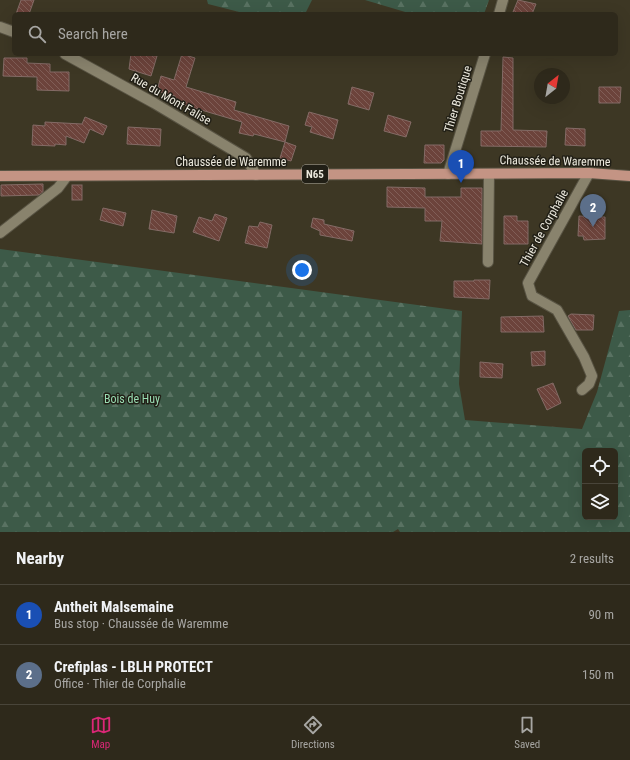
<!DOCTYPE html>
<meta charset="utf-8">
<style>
body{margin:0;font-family:"Roboto Condensed",sans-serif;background:#3a3528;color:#f1f3f6}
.controls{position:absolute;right:12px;bottom:12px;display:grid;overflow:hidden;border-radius:6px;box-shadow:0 4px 16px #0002}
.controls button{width:36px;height:36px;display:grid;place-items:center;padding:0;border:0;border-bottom:1px solid #49453a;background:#2e291b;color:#f1f3f6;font:20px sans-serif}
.compass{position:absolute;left:534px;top:68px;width:36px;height:36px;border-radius:50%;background:#2e291b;box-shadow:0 4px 16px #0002;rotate:31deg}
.you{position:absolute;left:302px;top:270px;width:14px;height:14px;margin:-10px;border:3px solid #fff;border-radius:50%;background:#1a73e8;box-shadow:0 0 0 6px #1a73e833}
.badge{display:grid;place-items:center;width:26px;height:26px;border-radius:50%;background:#db2777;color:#fff;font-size:13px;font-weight:700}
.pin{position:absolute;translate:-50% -33px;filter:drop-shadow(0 1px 2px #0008)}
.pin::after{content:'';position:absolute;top:21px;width:14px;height:12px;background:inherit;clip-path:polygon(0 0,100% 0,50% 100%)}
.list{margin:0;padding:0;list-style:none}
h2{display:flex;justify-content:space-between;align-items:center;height:52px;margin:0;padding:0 16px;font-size:17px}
h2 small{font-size:13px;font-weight:400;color:#a7a6a3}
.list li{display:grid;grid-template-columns:26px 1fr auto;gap:12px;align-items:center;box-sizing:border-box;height:60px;padding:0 16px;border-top:1px solid #49453a}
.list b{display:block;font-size:15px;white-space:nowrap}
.list p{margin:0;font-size:13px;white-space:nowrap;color:#a7a6a3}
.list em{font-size:13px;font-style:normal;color:#a7a6a3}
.icon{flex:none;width:22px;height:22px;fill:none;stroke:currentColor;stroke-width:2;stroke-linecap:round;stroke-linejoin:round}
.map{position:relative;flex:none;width:630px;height:532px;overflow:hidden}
.search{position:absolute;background:#2e291b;box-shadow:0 4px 16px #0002;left:12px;right:12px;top:12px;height:44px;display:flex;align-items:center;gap:10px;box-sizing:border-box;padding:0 14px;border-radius:6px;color:#a7a6a3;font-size:15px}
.sheet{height:172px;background:#2e291b}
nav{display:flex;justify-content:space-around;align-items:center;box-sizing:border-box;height:56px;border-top:1px solid #49453a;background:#2e291b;font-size:11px;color:#a7a6a3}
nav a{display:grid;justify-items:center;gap:2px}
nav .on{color:#db2777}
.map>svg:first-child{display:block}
.forest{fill:url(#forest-firs);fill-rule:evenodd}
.building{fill:url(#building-back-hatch);stroke:#846b66}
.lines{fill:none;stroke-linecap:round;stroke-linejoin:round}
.minor-casing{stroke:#585343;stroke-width:12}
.major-casing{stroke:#585343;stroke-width:12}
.minor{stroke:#89836d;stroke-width:10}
.major{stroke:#c49484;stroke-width:10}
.labels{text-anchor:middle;stroke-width:3;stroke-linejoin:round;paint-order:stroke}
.shield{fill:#211f16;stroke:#b0ada2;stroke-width:1}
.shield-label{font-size:11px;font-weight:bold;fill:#edeade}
.street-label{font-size:12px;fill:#edeade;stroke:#211f16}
.park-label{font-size:12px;fill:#9addb3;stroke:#211f16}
</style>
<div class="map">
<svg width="630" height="532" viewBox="0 0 630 532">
<defs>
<pattern id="forest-firs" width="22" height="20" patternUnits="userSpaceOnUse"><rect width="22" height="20" fill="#3d5a48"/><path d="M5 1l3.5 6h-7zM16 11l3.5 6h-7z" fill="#597262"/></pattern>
<pattern id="building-back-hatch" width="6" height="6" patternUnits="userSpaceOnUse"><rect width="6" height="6" fill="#6c433b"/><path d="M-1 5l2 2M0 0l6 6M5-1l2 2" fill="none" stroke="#815e57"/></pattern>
</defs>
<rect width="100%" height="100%" fill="#3d3724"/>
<g class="forest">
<polygon points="207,0 312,0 305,14 247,14 208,4"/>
<polygon points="365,0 489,0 484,14 412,14"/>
<path d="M 0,249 L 462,311 L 459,384 L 465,420 L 582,429 L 597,392 L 619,311 L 630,310 L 630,532 L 400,532 L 398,529 L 393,532 L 0,532 ZM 585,451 L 615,451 L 615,517 L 585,517 Z"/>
</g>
<g class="building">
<polygon points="21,0 34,0 29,14 16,14"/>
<polygon points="518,0 536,4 532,14 520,14 513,12"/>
<polygon points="131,54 157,56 151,76 129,69"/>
<polygon points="182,54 195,58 186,87 236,102 234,110 289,126 285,142 254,134 253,136 239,133 242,122 174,102 175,96 157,91 161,76 174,80"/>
<polygon points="503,57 513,58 513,130 547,131 546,147 481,146 481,131 501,131"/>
<polygon points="4,58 27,58 27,63 50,64 50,72 69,72 69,91 37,90 37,77 3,76"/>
<polygon points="352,87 374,93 369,110 348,104"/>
<polygon points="599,87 621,87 620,103 599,103"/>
<polygon points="309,112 338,120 333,139 310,132 312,127 305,125"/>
<polygon points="388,115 411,122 406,137 384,131"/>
<polygon points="85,117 107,126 103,135 90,129 84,143 66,136 66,145 55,144 55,146 32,145 33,125 45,126 45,122 82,124"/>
<polygon points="128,127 161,129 160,146 127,144"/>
<polygon points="566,128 585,129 585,146 565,145"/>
<polygon points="285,142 296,146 291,161 280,158"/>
<polygon points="425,145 444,145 444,160 441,163 424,163"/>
<polygon points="43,184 43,192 39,195 1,196 1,185"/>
<rect x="72" y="185" width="10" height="15"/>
<polygon points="387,187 425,188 425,197 461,197 461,188 482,188 482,244 440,241 442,221 425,221 425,208 387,207"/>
<polygon points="103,208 126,213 123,226 100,220"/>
<polygon points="152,210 177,216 174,233 149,229"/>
<polygon points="215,214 227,218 219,241 193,232 199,217 212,221"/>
<polygon points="504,216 517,216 517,221 528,221 528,244 504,244"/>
<polygon points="579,216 605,217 605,239 584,240 583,236 578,236"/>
<polygon points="313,218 324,220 324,224 354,231 352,241 320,235 320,231 311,227"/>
<polygon points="260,222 272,225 267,248 245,243 249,226 258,227"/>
<polygon points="474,280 490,280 489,299 454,297 454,281 474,281"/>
<polygon points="571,314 594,315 593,330 576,330 568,316"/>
<polygon points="543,316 544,332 501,332 501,317"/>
<polygon points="545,351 545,365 532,366 531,352"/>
<polygon points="480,362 503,364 502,378 480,377"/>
<polygon points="553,383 561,403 547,410 537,389"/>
</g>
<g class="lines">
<defs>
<g id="minor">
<polyline points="499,14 503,0"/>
<polyline points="0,27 14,32"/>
<polyline points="65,54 154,103 246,158 256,175"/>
<polyline points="448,174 485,54"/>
<polyline points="0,233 58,188 67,176"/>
<polyline points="488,262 489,174"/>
<polyline points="582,390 589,384 592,376 584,357 557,310 532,296 528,283 589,173"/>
</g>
<polyline id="major" points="0,176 589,173 630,176"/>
</defs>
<use href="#minor" class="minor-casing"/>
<use href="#major" class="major-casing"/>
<use href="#minor" class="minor"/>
<use href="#major" class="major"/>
</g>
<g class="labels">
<rect class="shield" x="302" y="165" width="26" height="18" rx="3"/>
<g class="shield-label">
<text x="315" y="178">N65</text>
</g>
<g class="street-label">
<text transform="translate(171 99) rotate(30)" y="4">Rue du Mont Falise</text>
<text transform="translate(458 99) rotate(-73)" y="4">Thier Boutique</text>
<text transform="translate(555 161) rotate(1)" y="4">Chaussée de Waremme</text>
<text x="231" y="166">Chaussée de Waremme</text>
<text transform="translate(544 228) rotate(-61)" y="4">Thier de Corphalie</text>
</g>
<g class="park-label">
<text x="132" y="403">Bois de Huy</text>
</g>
</g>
</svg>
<div class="controls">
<button><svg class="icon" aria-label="locate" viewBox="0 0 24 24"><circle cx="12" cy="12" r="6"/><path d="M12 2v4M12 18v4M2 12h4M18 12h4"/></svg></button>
<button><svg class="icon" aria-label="layers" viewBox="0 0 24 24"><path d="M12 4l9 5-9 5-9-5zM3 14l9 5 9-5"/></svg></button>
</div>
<svg class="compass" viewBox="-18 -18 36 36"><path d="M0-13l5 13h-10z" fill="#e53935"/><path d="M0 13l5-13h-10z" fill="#a7a6a3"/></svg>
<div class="you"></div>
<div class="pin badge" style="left:461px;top:183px;background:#1a4fb4">1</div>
<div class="pin badge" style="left:593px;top:227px;background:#5c6f8a">2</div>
<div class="search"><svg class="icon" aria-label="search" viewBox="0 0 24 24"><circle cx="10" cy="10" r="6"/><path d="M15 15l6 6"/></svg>Search here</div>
</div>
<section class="sheet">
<h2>Nearby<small>2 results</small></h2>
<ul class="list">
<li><span class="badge" style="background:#1a4fb4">1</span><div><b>Antheit Malsemaine</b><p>Bus stop · Chaussée de Waremme</p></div><em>90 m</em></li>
<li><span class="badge" style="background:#5c6f8a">2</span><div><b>Crefiplas - LBLH PROTECT</b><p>Office · Thier de Corphalie</p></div><em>150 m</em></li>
</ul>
</section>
<nav>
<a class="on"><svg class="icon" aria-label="map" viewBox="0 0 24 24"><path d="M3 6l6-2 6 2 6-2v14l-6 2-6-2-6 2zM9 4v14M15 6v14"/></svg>Map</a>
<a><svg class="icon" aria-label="directions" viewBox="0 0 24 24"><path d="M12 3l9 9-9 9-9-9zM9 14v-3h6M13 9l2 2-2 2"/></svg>Directions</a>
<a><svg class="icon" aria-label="saved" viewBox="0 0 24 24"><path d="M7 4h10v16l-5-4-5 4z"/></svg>Saved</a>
</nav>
